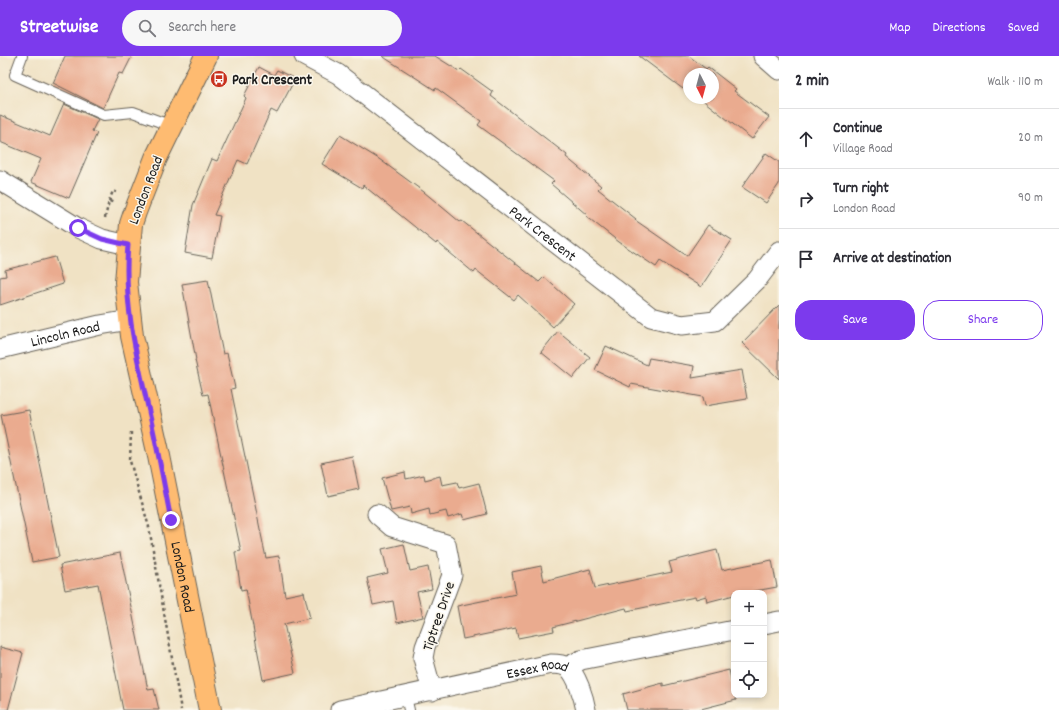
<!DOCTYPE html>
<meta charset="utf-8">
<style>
body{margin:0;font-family:Dekko,sans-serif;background:#f7f7f7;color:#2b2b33}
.controls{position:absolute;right:12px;bottom:12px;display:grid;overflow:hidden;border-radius:8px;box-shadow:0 2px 6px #0003}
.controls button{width:36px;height:36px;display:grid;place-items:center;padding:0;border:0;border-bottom:1px solid #e1e1e2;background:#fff;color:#2b2b33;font:20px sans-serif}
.compass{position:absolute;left:683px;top:12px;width:36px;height:36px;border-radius:50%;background:#fff;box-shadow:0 2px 6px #0003;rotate:174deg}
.stop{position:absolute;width:12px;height:12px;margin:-9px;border:3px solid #7c3aed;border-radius:50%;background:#fff}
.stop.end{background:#7c3aed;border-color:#fff;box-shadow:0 1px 4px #0008}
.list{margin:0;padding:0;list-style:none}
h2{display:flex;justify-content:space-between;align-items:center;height:52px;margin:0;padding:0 16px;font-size:17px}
h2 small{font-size:13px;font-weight:400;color:#7c7c81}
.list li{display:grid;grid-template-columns:26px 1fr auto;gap:12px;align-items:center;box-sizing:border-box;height:60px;padding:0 16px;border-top:1px solid #e1e1e2}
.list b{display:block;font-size:15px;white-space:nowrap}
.list p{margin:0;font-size:13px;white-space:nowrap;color:#7c7c81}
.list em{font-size:13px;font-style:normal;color:#7c7c81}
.actions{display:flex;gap:8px;padding:12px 16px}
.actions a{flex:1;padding:9px 0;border:1px solid #7c3aed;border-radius:16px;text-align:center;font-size:14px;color:#7c3aed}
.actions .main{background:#7c3aed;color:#fff}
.icon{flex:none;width:22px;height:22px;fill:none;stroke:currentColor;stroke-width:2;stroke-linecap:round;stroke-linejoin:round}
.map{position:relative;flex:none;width:779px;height:654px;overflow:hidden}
header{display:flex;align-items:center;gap:24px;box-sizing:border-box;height:56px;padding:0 20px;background:#7c3aed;color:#fff}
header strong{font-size:19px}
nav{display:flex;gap:22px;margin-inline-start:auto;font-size:14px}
.search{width:280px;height:36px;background:#f7f7f7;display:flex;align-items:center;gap:10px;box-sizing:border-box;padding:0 14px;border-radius:22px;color:#7c7c81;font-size:15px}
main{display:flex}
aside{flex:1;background:#fff}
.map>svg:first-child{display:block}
.building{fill:#eaab8f}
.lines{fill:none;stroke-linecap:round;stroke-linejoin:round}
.service-casing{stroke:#666157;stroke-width:12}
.minor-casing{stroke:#666157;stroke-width:21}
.primary-casing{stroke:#666157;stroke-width:24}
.path{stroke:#666157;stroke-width:2.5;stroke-dasharray:3 3;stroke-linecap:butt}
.service{stroke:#fff;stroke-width:10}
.minor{stroke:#fff;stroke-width:19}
.primary{stroke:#febb71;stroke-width:22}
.route{stroke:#7c3aed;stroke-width:5}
.labels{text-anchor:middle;stroke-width:3;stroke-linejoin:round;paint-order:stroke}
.poi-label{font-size:15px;font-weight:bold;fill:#1c1c1c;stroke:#fbf7ec;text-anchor:start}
.street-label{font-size:15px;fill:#1c1c1c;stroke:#fbf7ec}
</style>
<header>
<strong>Streetwise</strong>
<div class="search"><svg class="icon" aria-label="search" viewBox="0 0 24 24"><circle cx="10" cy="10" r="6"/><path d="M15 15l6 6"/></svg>Search here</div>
<nav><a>Map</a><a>Directions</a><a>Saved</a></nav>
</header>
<main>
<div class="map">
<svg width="779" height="654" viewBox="0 0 779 654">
<rect width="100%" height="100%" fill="#fbf7ec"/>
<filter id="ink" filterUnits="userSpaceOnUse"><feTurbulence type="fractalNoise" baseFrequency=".025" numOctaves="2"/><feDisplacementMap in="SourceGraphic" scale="8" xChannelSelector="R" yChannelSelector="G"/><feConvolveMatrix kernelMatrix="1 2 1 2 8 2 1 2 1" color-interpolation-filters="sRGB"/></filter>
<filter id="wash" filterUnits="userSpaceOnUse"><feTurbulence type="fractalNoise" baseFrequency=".012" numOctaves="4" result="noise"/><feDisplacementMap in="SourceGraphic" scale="16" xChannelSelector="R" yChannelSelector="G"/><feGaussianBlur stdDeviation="0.9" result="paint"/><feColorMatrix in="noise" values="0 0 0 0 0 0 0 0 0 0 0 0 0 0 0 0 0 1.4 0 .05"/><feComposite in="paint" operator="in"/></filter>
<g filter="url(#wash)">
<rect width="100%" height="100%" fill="#f0e2c4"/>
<g id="blocks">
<g class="building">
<polygon points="65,0 132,0 123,18 119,17 103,52 53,27"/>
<polygon points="382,0 435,0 459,15 461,13 493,36 491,40 567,99 566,101 601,130 598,133 636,163 635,164 687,200 708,169 732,184 701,231 660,205 656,211 619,186 586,160 587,159 551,128 554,125 478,69 481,65 436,32 435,34"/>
<polygon points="639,0 689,0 706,13 708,11 736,33 734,35 769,61 752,83 700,42 713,42 713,18 689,18 689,33 685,30 683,33"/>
<polygon points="259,11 274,19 277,14 295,23 277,57 271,54 247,108 238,104 214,159 220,160 212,202 185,197 193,149 212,103 217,105 246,42 244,40"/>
<polygon points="64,48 98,63 92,75 97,77 69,142 31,126 41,103 0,86 0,59 50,80"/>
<polygon points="340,79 379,103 424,136 460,166 462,165 539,226 544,221 574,248 553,271 518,239 514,244 476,214 474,217 437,186 436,188 363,129 362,132 322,108"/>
<polygon points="766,97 779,106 779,128 766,147 742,131"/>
<polygon points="55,201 63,228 0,249 0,221 6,220 5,214"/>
<polygon points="208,224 223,298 227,297 235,332 231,333 266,502 279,500 285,540 304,536 310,562 284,568 295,617 263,624 246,533 241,534 235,496 241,495 208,338 203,339 195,304 196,304 182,228"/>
<polygon points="779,249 779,323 742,287"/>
<polygon points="558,275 590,301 573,322 541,296"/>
<polygon points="606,290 647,309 649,302 694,310 692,322 742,314 747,343 705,350 703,341 631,328 630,331 595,314"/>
<polygon points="29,354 59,501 32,506 1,359"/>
<polygon points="352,400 359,433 328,440 321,407"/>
<polygon points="405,416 406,423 424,419 425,424 440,420 442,429 457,426 459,432 479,427 487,458 464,464 462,458 448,462 446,455 430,459 429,453 411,458 410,451 391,455 382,422"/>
<polygon points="404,488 410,515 428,511 432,533 417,536 423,561 397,567 393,545 373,549 367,522 388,517 382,493"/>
<polygon points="717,494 722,514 772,504 777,531 744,537 734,537 734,539 707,546 706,540 696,543 695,541 627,555 626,552 553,571 554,575 518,582 516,572 463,583 457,550 516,538 512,516 541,510 544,525 590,513 595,532 672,516 669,506"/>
<polygon points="120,497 148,634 154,633 159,654 123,654 98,528 65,534 60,509"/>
<polygon points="0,591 23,597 8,654 0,654"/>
<polygon points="729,614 736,644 697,654 627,654 623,638 663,627 663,630"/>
</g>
</g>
</g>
<g filter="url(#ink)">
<use href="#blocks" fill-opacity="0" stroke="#666157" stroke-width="1"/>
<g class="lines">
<defs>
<g id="service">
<polyline points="22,0 15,19 104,59 133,56 172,70"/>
<polyline points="406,641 409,654"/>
</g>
<g id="minor">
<path id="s1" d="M 304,0 L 338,18 L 651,261 L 682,269 L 715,265 L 757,224 L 779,195"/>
<polyline points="763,0 779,14"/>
<polyline points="0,124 78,172 102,183 128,189"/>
<path id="s2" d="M 0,293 L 100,269 L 130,264"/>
<polyline points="377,458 392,471 446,488 452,519 425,591 423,602 432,635"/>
<polyline points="764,568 779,565"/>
<polyline points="567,611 581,604 734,574"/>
<path id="s3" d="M 340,654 L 551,608 C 556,608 562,608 567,611 C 577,618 584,643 586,654"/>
</g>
<g id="primary">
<path id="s4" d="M 206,0 L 156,102 L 135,156 L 131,168 L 126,226 L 132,280 L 159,400 L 210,654"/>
</g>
</defs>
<use href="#service" class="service-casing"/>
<use href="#minor" class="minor-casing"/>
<use href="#primary" class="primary-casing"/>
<g class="path">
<polyline points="109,145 113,135 116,136"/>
<polyline points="105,162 109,145 115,147"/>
<polyline points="131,376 130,405 149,471 181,654"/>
</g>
<use href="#service" class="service"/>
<use href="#minor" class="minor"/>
<use href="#primary" class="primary"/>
</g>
</g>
<g class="lines" filter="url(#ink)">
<path class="route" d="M 78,172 L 102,183 L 128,189 C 123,249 137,302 150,360 C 158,394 164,429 171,464"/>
</g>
<defs>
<symbol id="bus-disc" viewBox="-11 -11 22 22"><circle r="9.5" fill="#c8321e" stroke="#fbf7ec"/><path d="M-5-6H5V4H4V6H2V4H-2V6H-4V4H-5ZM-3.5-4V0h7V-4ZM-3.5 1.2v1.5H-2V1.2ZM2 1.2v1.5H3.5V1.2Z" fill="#fff"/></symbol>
</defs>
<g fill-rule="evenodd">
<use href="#bus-disc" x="209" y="13" width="20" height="20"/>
</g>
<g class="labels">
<g class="poi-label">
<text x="232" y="28">Park Crescent</text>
</g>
<g class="street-label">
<text transform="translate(145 134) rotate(-69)" y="5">London Road</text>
<text dy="5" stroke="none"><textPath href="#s1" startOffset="298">Park Crescent</textPath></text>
<text dy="5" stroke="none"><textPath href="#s2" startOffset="67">Lincoln Road</textPath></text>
<text dy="5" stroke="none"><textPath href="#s4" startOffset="543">London Road</textPath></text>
<text transform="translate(438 560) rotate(-71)" y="5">Tiptree Drive</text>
<text dy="5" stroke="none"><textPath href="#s3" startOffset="202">Essex Road</textPath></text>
</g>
</g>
</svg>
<div class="controls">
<button>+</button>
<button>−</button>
<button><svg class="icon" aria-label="locate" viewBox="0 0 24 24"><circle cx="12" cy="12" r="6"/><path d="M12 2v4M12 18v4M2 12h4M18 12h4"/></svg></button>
</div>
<svg class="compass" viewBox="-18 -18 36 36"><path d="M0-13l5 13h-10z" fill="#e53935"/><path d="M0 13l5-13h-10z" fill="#7c7c81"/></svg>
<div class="stop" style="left:78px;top:172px"></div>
<div class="stop end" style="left:171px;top:464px"></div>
</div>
<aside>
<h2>2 min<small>Walk · 110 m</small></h2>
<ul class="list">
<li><svg class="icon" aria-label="ahead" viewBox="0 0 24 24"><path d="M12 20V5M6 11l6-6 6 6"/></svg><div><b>Continue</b><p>Village Road</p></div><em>20 m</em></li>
<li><svg class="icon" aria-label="right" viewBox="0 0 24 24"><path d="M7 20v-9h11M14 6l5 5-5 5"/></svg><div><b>Turn right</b><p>London Road</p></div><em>90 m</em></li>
<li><svg class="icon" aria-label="arrive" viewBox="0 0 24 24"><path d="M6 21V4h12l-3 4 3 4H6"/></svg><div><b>Arrive at destination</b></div></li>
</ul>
<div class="actions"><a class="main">Save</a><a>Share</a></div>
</aside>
</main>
